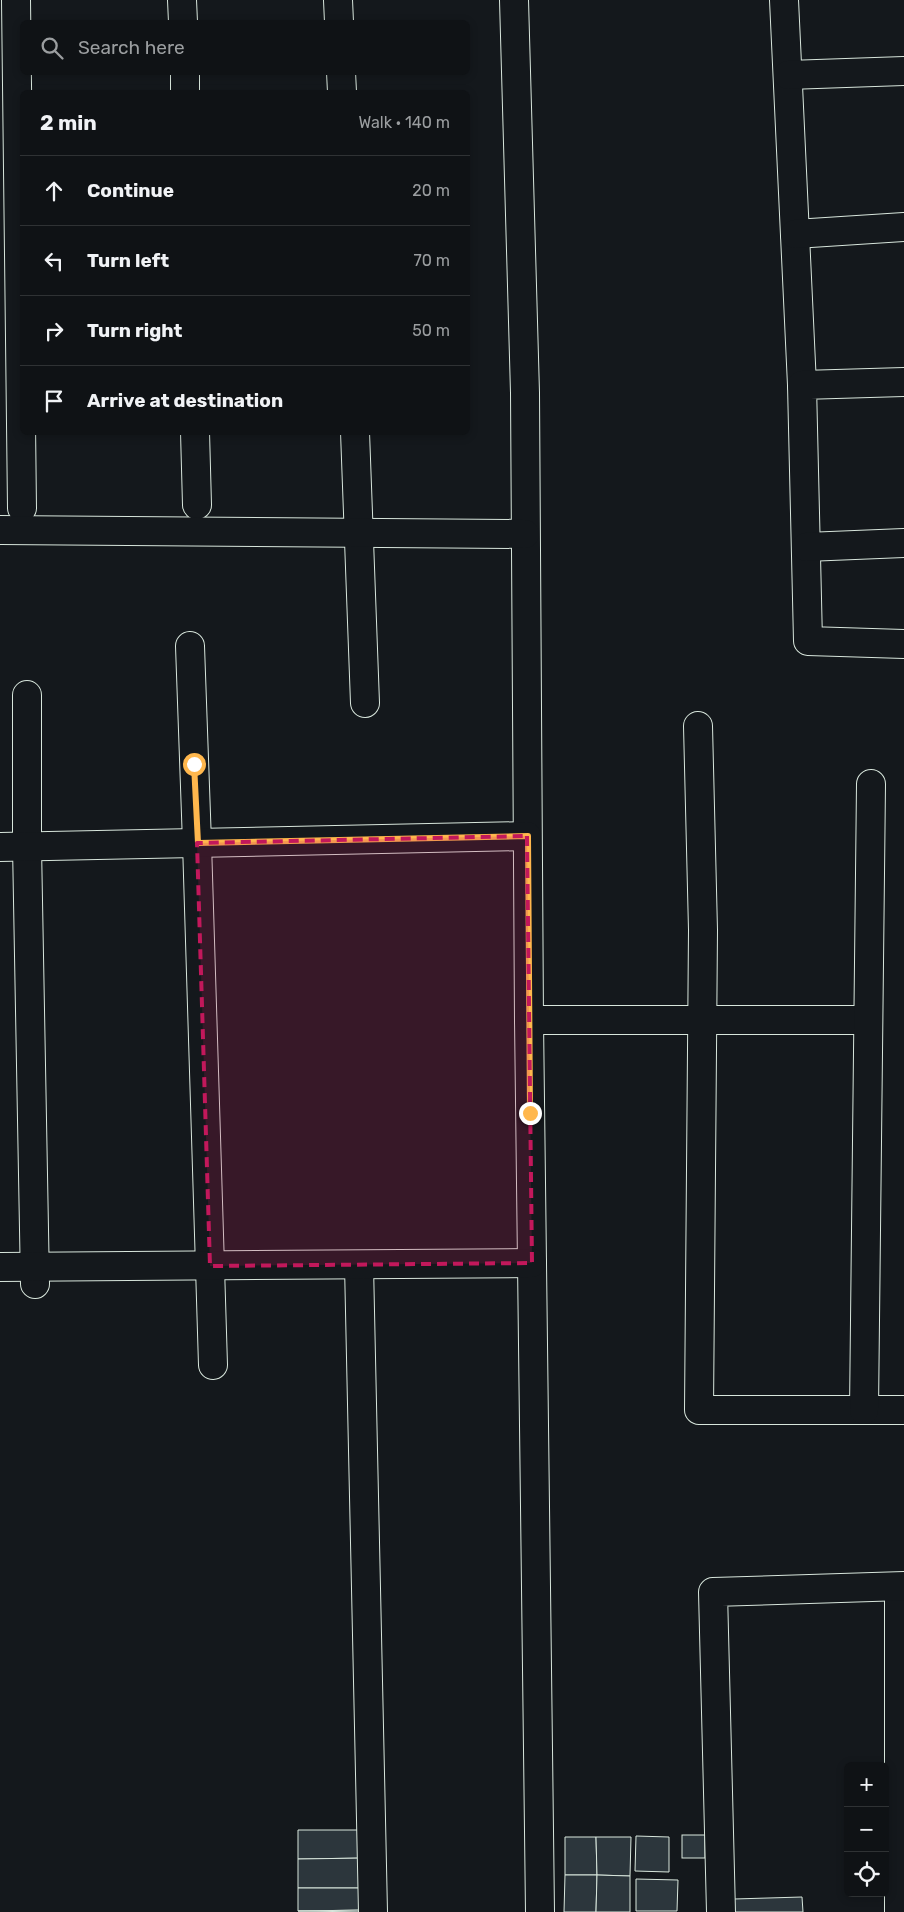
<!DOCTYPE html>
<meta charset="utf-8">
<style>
body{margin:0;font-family:Rubik,sans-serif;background:#181b1e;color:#f1f3f6}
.controls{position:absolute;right:15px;bottom:15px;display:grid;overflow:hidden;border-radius:8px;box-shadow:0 2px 8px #0003}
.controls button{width:45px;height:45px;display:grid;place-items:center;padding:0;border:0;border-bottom:1px solid #2f3234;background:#0f1215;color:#f1f3f6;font:25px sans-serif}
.stop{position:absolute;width:15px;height:15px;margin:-11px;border:4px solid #ffb74d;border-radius:50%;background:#fff}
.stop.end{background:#ffb74d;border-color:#fff;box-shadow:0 1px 5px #0008}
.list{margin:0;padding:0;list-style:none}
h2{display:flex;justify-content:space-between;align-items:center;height:65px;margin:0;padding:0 20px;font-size:21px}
h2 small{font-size:16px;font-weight:400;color:#9b9ea0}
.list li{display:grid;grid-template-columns:32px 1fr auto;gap:15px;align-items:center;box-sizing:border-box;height:70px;padding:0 20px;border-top:1px solid #2f3234}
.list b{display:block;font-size:19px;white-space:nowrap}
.list em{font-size:16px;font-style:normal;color:#9b9ea0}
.icon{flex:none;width:28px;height:28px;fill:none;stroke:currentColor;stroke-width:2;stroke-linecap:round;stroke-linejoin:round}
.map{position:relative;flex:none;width:904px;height:1912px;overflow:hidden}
.search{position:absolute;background:#0f1215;box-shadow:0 2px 8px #0003;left:20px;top:20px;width:450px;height:55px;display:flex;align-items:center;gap:12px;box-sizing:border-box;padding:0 18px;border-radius:8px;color:#9b9ea0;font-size:19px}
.panel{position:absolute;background:#0f1215;box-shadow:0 2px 8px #0003;left:20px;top:90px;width:450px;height:345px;border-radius:8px}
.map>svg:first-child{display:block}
.building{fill:#2c363c;stroke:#d8e6dc}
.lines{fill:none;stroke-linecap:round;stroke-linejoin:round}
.street-casing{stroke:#d8e6dc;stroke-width:30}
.street{stroke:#14181c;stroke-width:28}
.route{stroke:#ffb74d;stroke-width:6}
.marked{fill:#c2185b;fill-opacity:0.2;stroke:#c2185b;stroke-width:4;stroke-dasharray:10 6;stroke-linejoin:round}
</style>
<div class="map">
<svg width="904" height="1912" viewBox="0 0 904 1912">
<rect width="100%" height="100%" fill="#14181c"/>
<g class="building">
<polygon points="298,1830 365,1830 365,1858 298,1859"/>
<rect x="682" y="1835" width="23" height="23"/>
<polygon points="636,1836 669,1837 669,1872 635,1871"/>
<polygon points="565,1837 596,1837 597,1875 565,1875"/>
<polygon points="596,1837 631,1837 630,1876 597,1875"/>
<polygon points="365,1858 366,1888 298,1888 298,1859"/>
<polygon points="565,1875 597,1875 596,1912 564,1912"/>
<polygon points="597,1875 630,1876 630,1912 596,1912"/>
<polygon points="636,1879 678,1880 677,1911 636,1911"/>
<polygon points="298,1888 366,1888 367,1910 298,1911"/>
<polygon points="802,1897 803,1912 734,1912 734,1899"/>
<polygon points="367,1910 367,1912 298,1911"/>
</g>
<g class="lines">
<defs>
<g id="street">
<polyline points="16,0 22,508"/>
<polyline points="182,0 183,22"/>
<polyline points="338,0 339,22"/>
<polyline points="514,0 525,393 529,1020 540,1912"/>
<polyline points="784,0 802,385"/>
<polyline points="185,72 185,92"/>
<polyline points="341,72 342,92"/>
<polyline points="788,75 904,71"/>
<polyline points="795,234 904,227"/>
<polyline points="904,382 802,385 808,641 904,644"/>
<polyline points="195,432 197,505"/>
<polyline points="355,432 365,703"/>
<polyline points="0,530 525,534"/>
<polyline points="806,547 904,543"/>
<polyline points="190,646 197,843 213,1365"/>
<polyline points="27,695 27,846 35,1284"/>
<polyline points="698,726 703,930 699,1410 904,1410"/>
<polyline points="0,847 527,836"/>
<polyline points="529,1020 868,1020"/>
<polyline points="359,1265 373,1912"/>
<polyline points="0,1267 532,1263"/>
<polyline points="864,1410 871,784"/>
<polyline points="899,1587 899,1912"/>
<polyline points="721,1912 713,1592 904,1586"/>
</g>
</defs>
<use href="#street" class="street-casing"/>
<use href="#street" class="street"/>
</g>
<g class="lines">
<polyline class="route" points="194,764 198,843 528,836 530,1113"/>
</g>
<path class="marked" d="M 527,836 L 532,1263 L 210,1266 L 197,843 Z"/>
</svg>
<div class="controls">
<button>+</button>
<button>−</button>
<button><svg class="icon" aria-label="locate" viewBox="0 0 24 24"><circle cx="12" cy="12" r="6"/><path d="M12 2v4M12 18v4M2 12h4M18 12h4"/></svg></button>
</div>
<div class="stop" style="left:194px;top:764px"></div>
<div class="stop end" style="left:530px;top:1113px"></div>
<div class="search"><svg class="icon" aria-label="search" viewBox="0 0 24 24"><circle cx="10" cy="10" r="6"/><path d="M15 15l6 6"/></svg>Search here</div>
<section class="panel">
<h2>2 min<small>Walk · 140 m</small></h2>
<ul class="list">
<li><svg class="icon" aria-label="ahead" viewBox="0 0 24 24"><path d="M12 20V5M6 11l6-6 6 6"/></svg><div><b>Continue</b></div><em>20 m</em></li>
<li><svg class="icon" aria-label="left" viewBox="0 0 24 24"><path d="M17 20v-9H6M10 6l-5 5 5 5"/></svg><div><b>Turn left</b></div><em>70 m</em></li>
<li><svg class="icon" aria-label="right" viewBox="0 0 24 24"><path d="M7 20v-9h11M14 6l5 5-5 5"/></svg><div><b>Turn right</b></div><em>50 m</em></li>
<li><svg class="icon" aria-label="arrive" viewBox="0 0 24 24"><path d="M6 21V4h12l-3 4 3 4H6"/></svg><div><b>Arrive at destination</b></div></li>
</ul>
</section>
</div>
